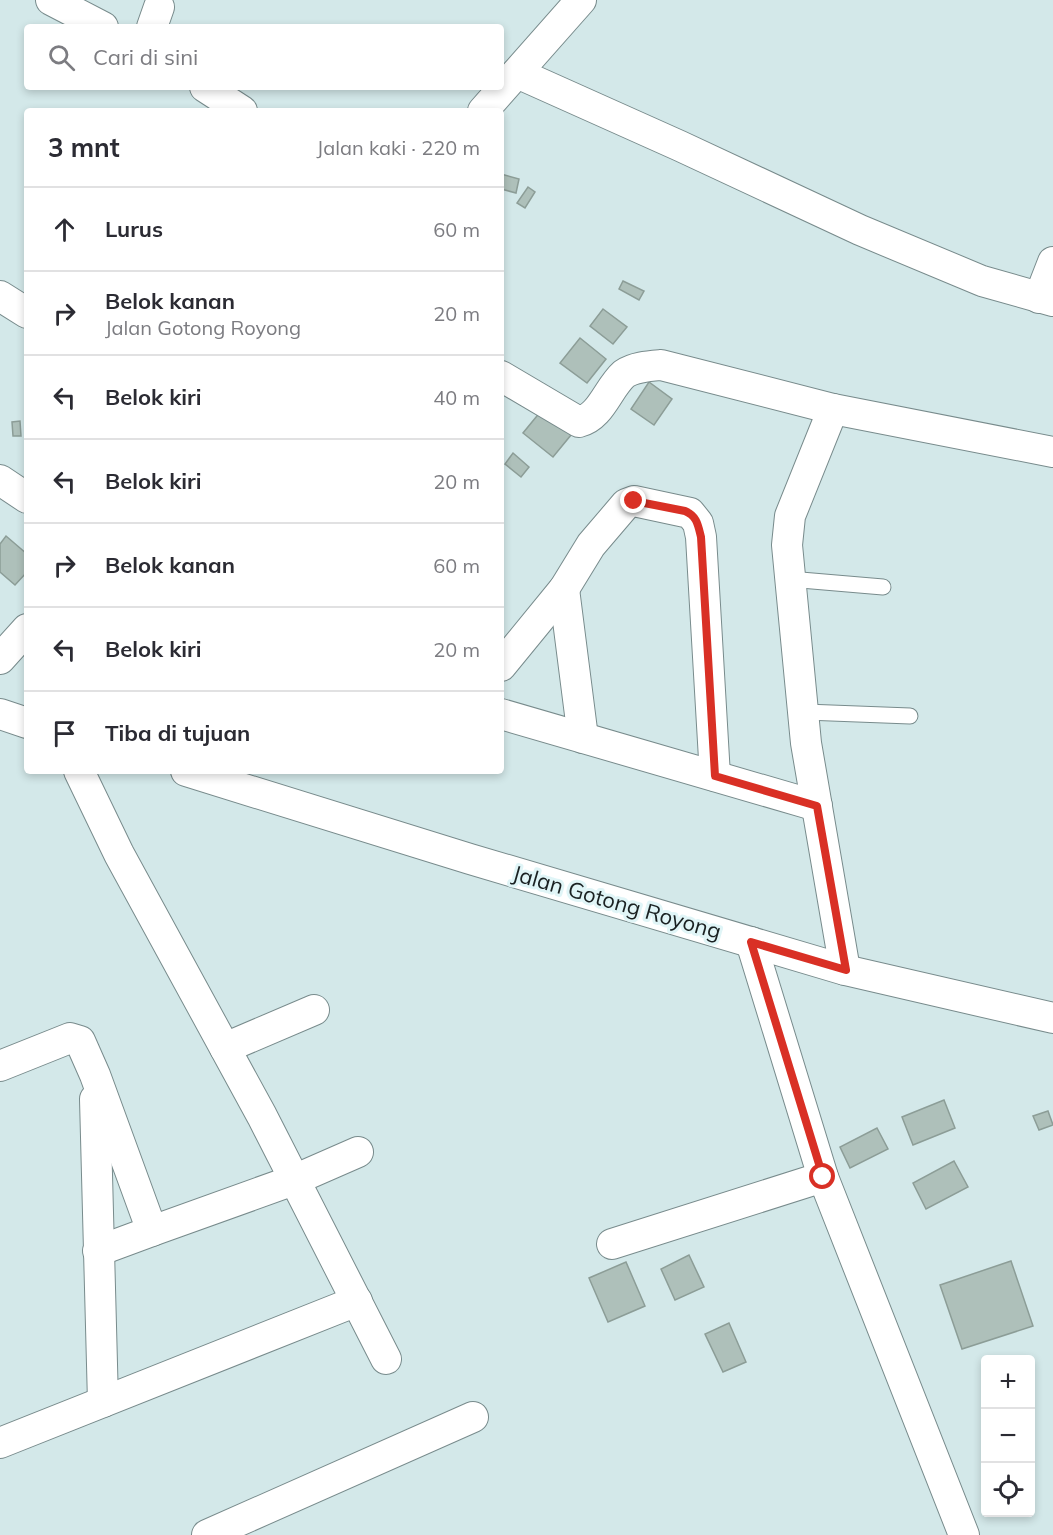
<!DOCTYPE html>
<html lang="id">
<meta charset="utf-8">
<style>
body{margin:0;font-family:Mulish,sans-serif;background:#f2f2f3;color:#2b2b33}
.controls{position:absolute;right:18px;bottom:18px;display:grid;overflow:hidden;border-radius:6px;box-shadow:0 3px 9px #0003}
.controls button{width:54px;height:54px;display:grid;place-items:center;padding:0;border:0;border-bottom:2px solid #e1e1e2;background:#fff;color:#2b2b33;font:30px sans-serif}
.stop{position:absolute;width:18px;height:18px;margin:-14px;border:4px solid #d93025;border-radius:50%;background:#fff}
.stop.end{background:#d93025;border-color:#fff;box-shadow:0 2px 6px #0008}
.list{margin:0;padding:0;list-style:none}
h2{display:flex;justify-content:space-between;align-items:center;height:78px;margin:0;padding:0 24px;font-size:26px}
h2 small{font-size:20px;font-weight:400;color:#7c7c81}
.list li{display:grid;grid-template-columns:39px 1fr auto;gap:18px;align-items:center;box-sizing:border-box;height:84px;padding:0 24px;border-top:2px solid #e1e1e2}
.list b{display:block;font-size:22px;white-space:nowrap}
.list p{margin:0;font-size:20px;white-space:nowrap;color:#7c7c81}
.list em{font-size:20px;font-style:normal;color:#7c7c81}
.icon{flex:none;width:33px;height:33px;fill:none;stroke:currentColor;stroke-width:2;stroke-linecap:round;stroke-linejoin:round}
.map{position:relative;flex:none;width:1053px;height:1535px;overflow:hidden}
.search{position:absolute;background:#fff;box-shadow:0 3px 9px #0003;left:24px;top:24px;width:480px;height:66px;display:flex;align-items:center;gap:15px;box-sizing:border-box;padding:0 21px;border-radius:6px;color:#7c7c81;font-size:22px}
.panel{position:absolute;background:#fff;box-shadow:0 3px 9px #0003;left:24px;top:108px;width:480px;height:666px;border-radius:6px}
.map>svg:first-child{display:block}
.building{fill:#aec0ba;stroke:#8c9d97;stroke-width:1.5}
.lines{fill:none;stroke-linecap:round;stroke-linejoin:round}
.service-casing{stroke:#788b8c;stroke-width:17}
.minor-casing{stroke:#788b8c;stroke-width:32}
.service{stroke:#fff;stroke-width:15}
.minor{stroke:#fff;stroke-width:30}
.route{stroke:#d93025;stroke-width:8}
.labels{text-anchor:middle;stroke-width:6;stroke-linejoin:round;paint-order:stroke}
.street-label{font-size:22px;fill:#1a2122;stroke:#e0f5f7}
</style>
<div class="map">
<svg width="1053" height="1535" viewBox="0 0 1053 1535">
<rect width="100%" height="100%" fill="#d3e8e9"/>
<g class="building">
<polygon points="501,174 519,179 516,193 501,189"/>
<polygon points="528,187 535,192 525,208 517,203"/>
<polygon points="623,281 644,291 639,300 619,289"/>
<polygon points="603,309 627,327 613,344 590,326"/>
<polygon points="580,338 606,359 587,383 560,363"/>
<polygon points="649,382 672,399 654,425 631,409"/>
<polygon points="541,411 571,435 553,457 523,433"/>
<polygon points="20,421 21,436 13,436 12,422"/>
<polygon points="513,453 529,467 521,477 505,464"/>
<polygon points="6,536 27,554 27,572 15,585 0,572 0,544"/>
<polygon points="944,1100 955,1128 913,1145 902,1117"/>
<polygon points="1048,1111 1053,1125 1039,1130 1033,1116"/>
<polygon points="877,1128 888,1149 850,1168 840,1147"/>
<polygon points="954,1161 968,1187 926,1209 913,1183"/>
<polygon points="689,1255 704,1287 675,1300 661,1269"/>
<polygon points="1011,1261 1033,1326 962,1349 940,1285"/>
<polygon points="626,1262 645,1306 608,1322 589,1278"/>
<polygon points="729,1323 746,1362 723,1372 705,1334"/>
</g>
<g class="lines">
<defs>
<g id="service">
<polyline points="789,579 883,587"/>
<polyline points="805,712 910,716"/>
</g>
<g id="minor">
<polyline points="51,0 103,27"/>
<polyline points="152,27 159,7"/>
<polyline points="517,73 680,146 860,230 982,281 1053,301"/>
<polyline points="205,87 242,111"/>
<polyline points="483,111 581,0"/>
<polyline points="0,296 27,313"/>
<polyline points="1039,298 1053,262"/>
<path d="M 501,376 L 579,422 C 601,417 608,388 624,374 C 634,367 649,366 661,365 L 833,409 L 1053,452"/>
<polyline points="833,409 790,516 787,545 806,743 845,970"/>
<polyline points="0,480 27,498"/>
<polyline points="564,589 583,738"/>
<polyline points="0,659 27,629"/>
<polyline points="501,666 564,589 591,545 626,504 634,501 690,513 698,523 701,537 715,776"/>
<polyline points="0,714 27,723"/>
<polyline points="501,714 817,806"/>
<polyline points="79,771 119,854 262,1116 386,1359"/>
<polyline points="186,771 470,859 845,970 1053,1018"/>
<polyline points="751,942 823,1177 964,1535"/>
<polyline points="225,1048 314,1010"/>
<polyline points="0,1066 70,1038 80,1041 95,1075 152,1231 294,1180 358,1152"/>
<polyline points="95,1099 103,1402"/>
<polyline points="612,1244 823,1177"/>
<polyline points="98,1251 152,1231"/>
<polyline points="0,1443 357,1301"/>
<polyline points="207,1535 473,1417"/>
</g>
</defs>
<use href="#service" class="service-casing"/>
<use href="#minor" class="minor-casing"/>
<use href="#service" class="service"/>
<use href="#minor" class="minor"/>
</g>
<g class="lines">
<path class="route" d="M 634,501 L 685,511 C 697,516 698,525 701,537 L 715,776 L 817,806 L 846,970 L 751,942 L 823,1177"/>
</g>
<g class="labels">
<g class="street-label">
<text transform="translate(617 902) rotate(16)" y="8">Jalan Gotong Royong</text>
</g>
</g>
</svg>
<div class="controls">
<button>+</button>
<button>−</button>
<button><svg class="icon" aria-label="locate" viewBox="0 0 24 24"><circle cx="12" cy="12" r="6"/><path d="M12 2v4M12 18v4M2 12h4M18 12h4"/></svg></button>
</div>
<div class="stop" style="left:823px;top:1177px"></div>
<div class="stop end" style="left:634px;top:501px"></div>
<div class="search"><svg class="icon" aria-label="search" viewBox="0 0 24 24"><circle cx="10" cy="10" r="6"/><path d="M15 15l6 6"/></svg>Cari di sini</div>
<section class="panel">
<h2>3 mnt<small>Jalan kaki · 220 m</small></h2>
<ul class="list">
<li><svg class="icon" aria-label="ahead" viewBox="0 0 24 24"><path d="M12 20V5M6 11l6-6 6 6"/></svg><div><b>Lurus</b></div><em>60 m</em></li>
<li><svg class="icon" aria-label="right" viewBox="0 0 24 24"><path d="M7 20v-9h11M14 6l5 5-5 5"/></svg><div><b>Belok kanan</b><p>Jalan Gotong Royong</p></div><em>20 m</em></li>
<li><svg class="icon" aria-label="left" viewBox="0 0 24 24"><path d="M17 20v-9H6M10 6l-5 5 5 5"/></svg><div><b>Belok kiri</b></div><em>40 m</em></li>
<li><svg class="icon" aria-label="left" viewBox="0 0 24 24"><path d="M17 20v-9H6M10 6l-5 5 5 5"/></svg><div><b>Belok kiri</b></div><em>20 m</em></li>
<li><svg class="icon" aria-label="right" viewBox="0 0 24 24"><path d="M7 20v-9h11M14 6l5 5-5 5"/></svg><div><b>Belok kanan</b></div><em>60 m</em></li>
<li><svg class="icon" aria-label="left" viewBox="0 0 24 24"><path d="M17 20v-9H6M10 6l-5 5 5 5"/></svg><div><b>Belok kiri</b></div><em>20 m</em></li>
<li><svg class="icon" aria-label="arrive" viewBox="0 0 24 24"><path d="M6 21V4h12l-3 4 3 4H6"/></svg><div><b>Tiba di tujuan</b></div></li>
</ul>
</section>
</div>
